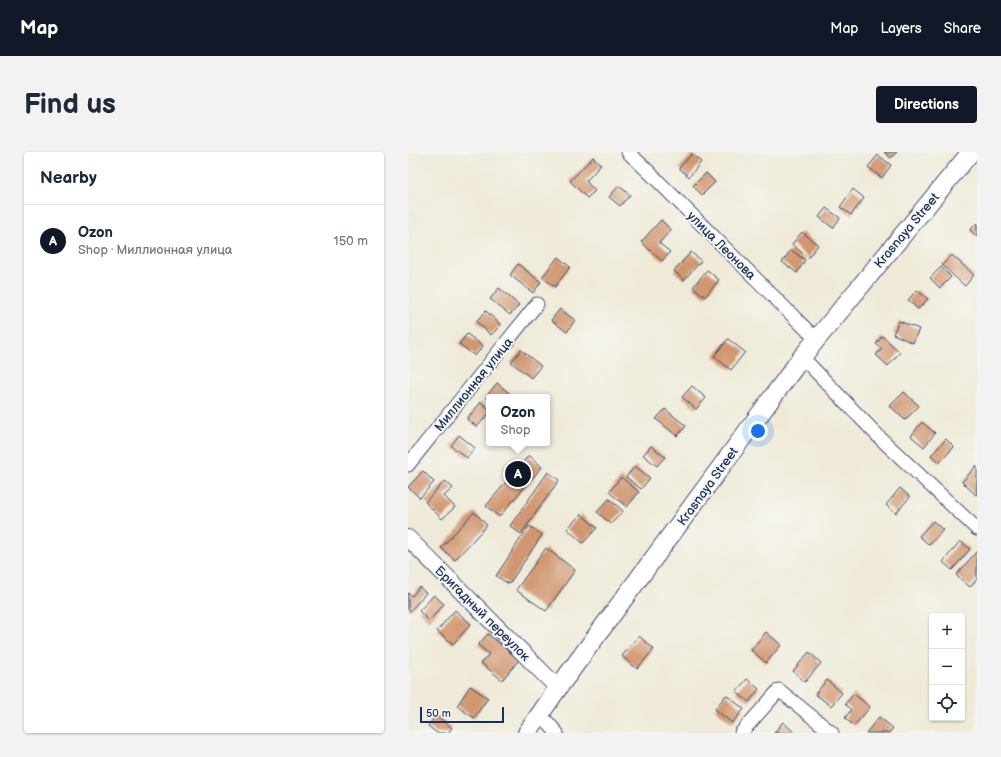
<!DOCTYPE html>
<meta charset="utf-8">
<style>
body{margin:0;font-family:"Balsamiq Sans",sans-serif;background:#f2f2f3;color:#1f2937}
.controls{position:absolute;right:12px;bottom:12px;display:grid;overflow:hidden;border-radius:4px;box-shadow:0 1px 3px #0004}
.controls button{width:36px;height:36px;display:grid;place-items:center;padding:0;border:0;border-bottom:1px solid #e0e1e3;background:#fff;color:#1f2937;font:20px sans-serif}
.scale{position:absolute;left:12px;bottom:10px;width:84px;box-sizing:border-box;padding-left:4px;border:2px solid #1b2f5e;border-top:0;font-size:11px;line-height:14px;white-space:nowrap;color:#1b2f5e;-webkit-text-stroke:3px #f6f6f2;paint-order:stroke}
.you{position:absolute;left:350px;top:279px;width:14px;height:14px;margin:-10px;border:3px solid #fff;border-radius:50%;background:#1a73e8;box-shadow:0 0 0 6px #1a73e833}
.badge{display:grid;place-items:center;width:26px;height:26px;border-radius:50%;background:#111827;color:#fff;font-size:13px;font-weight:700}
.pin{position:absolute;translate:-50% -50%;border:2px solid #fff;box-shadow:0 1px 4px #0006}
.popup{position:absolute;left:78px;top:242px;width:64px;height:52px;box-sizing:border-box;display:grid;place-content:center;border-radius:4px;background:#fff;filter:drop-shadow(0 1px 3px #0005);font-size:13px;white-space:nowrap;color:#747a83}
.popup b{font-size:15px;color:#1f2937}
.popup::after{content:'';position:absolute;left:50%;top:100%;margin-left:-8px;border:8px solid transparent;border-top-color:#fff}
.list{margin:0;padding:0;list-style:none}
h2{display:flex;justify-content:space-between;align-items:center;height:52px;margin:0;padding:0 16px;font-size:17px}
h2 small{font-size:13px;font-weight:400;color:#747a83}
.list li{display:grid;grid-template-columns:26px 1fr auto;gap:12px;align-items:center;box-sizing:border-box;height:72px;padding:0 16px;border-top:1px solid #e0e1e3}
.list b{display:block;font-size:15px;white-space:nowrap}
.list p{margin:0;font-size:13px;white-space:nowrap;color:#747a83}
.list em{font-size:13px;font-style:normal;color:#747a83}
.icon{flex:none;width:22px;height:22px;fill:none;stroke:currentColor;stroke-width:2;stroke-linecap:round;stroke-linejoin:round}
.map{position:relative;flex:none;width:569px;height:581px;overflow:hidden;border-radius:4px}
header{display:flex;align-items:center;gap:24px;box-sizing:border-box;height:56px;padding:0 20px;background:#111827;color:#fff}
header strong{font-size:19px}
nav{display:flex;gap:22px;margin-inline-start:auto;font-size:14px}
.intro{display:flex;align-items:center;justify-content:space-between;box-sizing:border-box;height:96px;padding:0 24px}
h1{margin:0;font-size:28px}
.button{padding:10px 18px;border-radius:4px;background:#111827;color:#fff;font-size:14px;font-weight:700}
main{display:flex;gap:24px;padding:0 24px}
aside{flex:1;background:#fff;border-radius:4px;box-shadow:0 1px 3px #0004}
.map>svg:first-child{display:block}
.building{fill:#d19770}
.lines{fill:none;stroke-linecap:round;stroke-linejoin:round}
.minor-casing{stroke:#3b4b70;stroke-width:15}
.tertiary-casing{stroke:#3b4b70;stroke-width:18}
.secondary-casing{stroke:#3b4b70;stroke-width:20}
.minor{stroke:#fff;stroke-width:13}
.tertiary{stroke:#fff;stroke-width:16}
.secondary{stroke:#fff;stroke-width:18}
.labels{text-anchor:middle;stroke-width:4;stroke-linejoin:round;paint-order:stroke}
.street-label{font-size:13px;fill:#1b2f5e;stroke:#f6f6f2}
</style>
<header>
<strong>Map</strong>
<nav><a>Map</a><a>Layers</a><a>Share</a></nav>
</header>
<div class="intro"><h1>Find us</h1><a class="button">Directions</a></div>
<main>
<aside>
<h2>Nearby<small></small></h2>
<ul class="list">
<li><span class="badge">A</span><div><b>Ozon</b><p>Shop · Миллионная улица</p></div><em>150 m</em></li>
</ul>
</aside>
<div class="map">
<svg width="569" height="581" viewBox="0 0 569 581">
<rect width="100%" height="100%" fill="#f6f6f2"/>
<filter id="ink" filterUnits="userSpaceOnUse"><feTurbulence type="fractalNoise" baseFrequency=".025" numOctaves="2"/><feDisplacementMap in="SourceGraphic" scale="8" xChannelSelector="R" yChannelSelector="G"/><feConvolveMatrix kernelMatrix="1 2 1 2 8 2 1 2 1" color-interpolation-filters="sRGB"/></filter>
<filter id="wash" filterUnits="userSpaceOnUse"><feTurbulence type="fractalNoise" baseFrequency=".012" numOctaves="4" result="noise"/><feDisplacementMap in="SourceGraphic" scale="16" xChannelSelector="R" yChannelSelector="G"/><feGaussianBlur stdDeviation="0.9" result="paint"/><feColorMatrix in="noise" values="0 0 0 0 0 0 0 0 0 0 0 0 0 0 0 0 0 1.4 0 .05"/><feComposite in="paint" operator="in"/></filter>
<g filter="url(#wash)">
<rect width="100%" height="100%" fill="#efead7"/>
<g id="blocks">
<g class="building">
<polygon points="476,0 489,0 483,6"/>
<polygon points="284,2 293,10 281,25 271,16"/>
<polygon points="470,3 483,13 474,26 460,15"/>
<polygon points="185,5 193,13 178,29 187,39 179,46 162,29"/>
<polygon points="298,21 307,30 294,43 285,34"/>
<polygon points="211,34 222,43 212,54 201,45"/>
<polygon points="445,37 456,46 443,63 432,55"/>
<polygon points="418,56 432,66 425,76 411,65"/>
<polygon points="253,68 263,78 251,91 262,100 254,109 233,90"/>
<polygon points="569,71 569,85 562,78"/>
<polygon points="394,80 410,93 400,106 384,92"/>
<polygon points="383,98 397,108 389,121 374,110"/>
<polygon points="283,100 293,109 276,128 266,119"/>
<polygon points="544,103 566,123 557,134 534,113"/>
<polygon points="150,105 162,115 147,135 134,125"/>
<polygon points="110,112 133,130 125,141 102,123"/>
<polygon points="533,115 543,125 532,136 522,126"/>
<polygon points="299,118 311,128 297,145 285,135"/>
<polygon points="91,136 111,153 102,163 82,147"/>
<polygon points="509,138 520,147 510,157 500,148"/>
<polygon points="152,157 167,168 159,180 143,168"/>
<polygon points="78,159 93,173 83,183 68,169"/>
<polygon points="491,169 511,177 505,191 485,182"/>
<polygon points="59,182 75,194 67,204 51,192"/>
<polygon points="474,184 492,200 480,214 468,203 474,197 468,192"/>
<polygon points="320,187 337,200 323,218 306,204"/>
<polygon points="113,198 133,214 123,226 103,210"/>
<polygon points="89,231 106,245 81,245 81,248 78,245"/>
<polygon points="284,234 298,246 288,257 274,245"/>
<polygon points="496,240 511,254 497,268 482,254"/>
<polygon points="73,250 81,257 81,261 69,275 59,267"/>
<polygon points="257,257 278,274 269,284 248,267"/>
<polygon points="514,270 527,281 516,295 503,284"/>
<polygon points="51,283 67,296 59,306 43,294"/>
<polygon points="538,287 546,295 531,311 523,303"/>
<polygon points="243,294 257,305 249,314 235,303"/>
<polygon points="121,303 134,315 91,365 78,354"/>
<polygon points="227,314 242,326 233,337 218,325"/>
<polygon points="568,314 569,315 569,342 568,343 554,330"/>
<polygon points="15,319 26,330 12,346 0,335"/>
<polygon points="140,320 151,328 113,382 102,374"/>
<polygon points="213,325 231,340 219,355 201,340"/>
<polygon points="37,329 45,336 36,344 47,355 34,367 17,350"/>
<polygon points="492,336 502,345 488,361 478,353"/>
<polygon points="201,347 215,359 203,372 189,360"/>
<polygon points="66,360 79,373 47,408 33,396"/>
<polygon points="173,362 189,376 175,391 159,377"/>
<polygon points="525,369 535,378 521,393 511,384"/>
<polygon points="121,374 134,383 101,432 88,424"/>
<polygon points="552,389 562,397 544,418 535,410"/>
<polygon points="138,396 167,418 138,459 108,438"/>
<polygon points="569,399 569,427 562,435 548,423"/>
<polygon points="11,435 18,441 2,459 0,457 0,441 4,444"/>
<polygon points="26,443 36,452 21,469 11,459"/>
<polygon points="47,458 63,472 45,492 29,479"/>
<polygon points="358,480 373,493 358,511 343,498"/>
<polygon points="80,482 111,508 94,528 73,511 81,502 70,493"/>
<polygon points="231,484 246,497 229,517 214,504"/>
<polygon points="401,500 413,511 397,530 385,519"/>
<polygon points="339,527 351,537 341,550 328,540"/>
<polygon points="419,528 434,541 423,554 407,542"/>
<polygon points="62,534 80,546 66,566 49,554"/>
<polygon points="446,542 462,555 446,574 437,566 443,558 437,552"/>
<polygon points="318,543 336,557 324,571 307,557"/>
<polygon points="28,563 44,576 40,581 29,581 20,574"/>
<polygon points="471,565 485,576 481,581 458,581"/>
<polygon points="375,570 387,581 366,581"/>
</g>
</g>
</g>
<g filter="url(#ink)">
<use href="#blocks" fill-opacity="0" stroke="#3b4b70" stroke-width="1"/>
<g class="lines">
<defs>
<g id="minor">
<polyline points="220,0 242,21 408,187"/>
<polyline points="394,205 472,286 569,377"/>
<polyline points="0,313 129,152"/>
<polyline points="132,562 149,581"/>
<polyline points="333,581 371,538 424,581"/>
</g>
<polyline id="tertiary" points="0,386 150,536"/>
<polyline id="secondary" points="119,581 150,536 394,205 563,0"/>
</defs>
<use href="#minor" class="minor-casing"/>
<use href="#tertiary" class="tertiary-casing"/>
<use href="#secondary" class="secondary-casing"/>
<use href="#minor" class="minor"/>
<use href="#tertiary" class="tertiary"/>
<use href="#secondary" class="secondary"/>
</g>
</g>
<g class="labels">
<g class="street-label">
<text transform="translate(498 78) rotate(-50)" y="5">Krasnaya Street</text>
<text transform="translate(314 93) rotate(45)" y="5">улица Леонова</text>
<text transform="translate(65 232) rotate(-51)" y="5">Миллионная улица</text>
<text transform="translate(299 334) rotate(-54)" y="5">Krasnaya Street</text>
<text transform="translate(75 461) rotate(45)" y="5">Бригадный переулок</text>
</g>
</g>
</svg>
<div class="controls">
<button>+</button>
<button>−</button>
<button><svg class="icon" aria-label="locate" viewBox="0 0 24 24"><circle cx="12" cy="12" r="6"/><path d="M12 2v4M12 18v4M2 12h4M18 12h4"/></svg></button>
</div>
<div class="scale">50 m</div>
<div class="you"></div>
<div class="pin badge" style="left:110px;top:322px">A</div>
<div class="popup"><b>Ozon</b>Shop</div>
</div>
</main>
